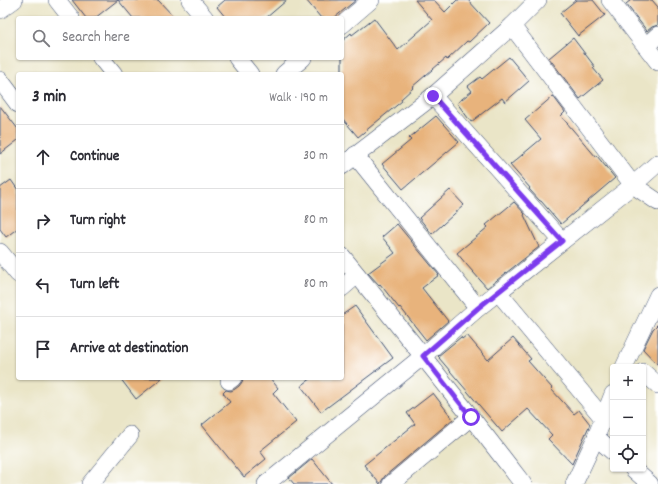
<!DOCTYPE html>
<meta charset="utf-8">
<style>
body{margin:0;font-family:Dekko,sans-serif;background:#f2f2f3;color:#2b2b33}
.controls{position:absolute;right:12px;bottom:12px;display:grid;overflow:hidden;border-radius:4px;box-shadow:0 1px 3px #0004}
.controls button{width:36px;height:36px;display:grid;place-items:center;padding:0;border:0;border-bottom:1px solid #e1e1e2;background:#fff;color:#2b2b33;font:20px sans-serif}
.stop{position:absolute;width:12px;height:12px;margin:-9px;border:3px solid #7c3aed;border-radius:50%;background:#fff}
.stop.end{background:#7c3aed;border-color:#fff;box-shadow:0 1px 4px #0008}
.list{margin:0;padding:0;list-style:none}
h2{display:flex;justify-content:space-between;align-items:center;height:52px;margin:0;padding:0 16px;font-size:17px}
h2 small{font-size:13px;font-weight:400;color:#7c7c81}
.list li{display:grid;grid-template-columns:26px 1fr auto;gap:12px;align-items:center;box-sizing:border-box;height:64px;padding:0 16px;border-top:1px solid #e1e1e2}
.list b{display:block;font-size:15px;white-space:nowrap}
.list em{font-size:13px;font-style:normal;color:#7c7c81}
.icon{flex:none;width:22px;height:22px;fill:none;stroke:currentColor;stroke-width:2;stroke-linecap:round;stroke-linejoin:round}
.map{position:relative;flex:none;width:658px;height:484px;overflow:hidden}
.search{position:absolute;background:#fff;box-shadow:0 1px 3px #0004;left:16px;top:16px;width:328px;height:44px;display:flex;align-items:center;gap:10px;box-sizing:border-box;padding:0 14px;border-radius:4px;color:#7c7c81;font-size:15px}
.panel{position:absolute;background:#fff;box-shadow:0 1px 3px #0004;left:16px;top:72px;width:328px;height:308px;border-radius:4px}
.map>svg:first-child{display:block}
.building{fill:#e8b37b}
.lines{fill:none;stroke-linecap:round;stroke-linejoin:round}
.minor-casing{stroke:#3a4a6e;stroke-width:18}
.minor{stroke:#fff;stroke-width:17}
.route{stroke:#7c3aed;stroke-width:5}
</style>
<div class="map">
<svg width="658" height="484" viewBox="0 0 658 484">
<rect width="100%" height="100%" fill="#fff"/>
<filter id="ink" filterUnits="userSpaceOnUse"><feTurbulence type="fractalNoise" baseFrequency=".025" numOctaves="2"/><feDisplacementMap in="SourceGraphic" scale="8" xChannelSelector="R" yChannelSelector="G"/><feConvolveMatrix kernelMatrix="1 2 1 2 8 2 1 2 1" color-interpolation-filters="sRGB"/></filter>
<filter id="wash" filterUnits="userSpaceOnUse"><feTurbulence type="fractalNoise" baseFrequency=".012" numOctaves="4" result="noise"/><feDisplacementMap in="SourceGraphic" scale="16" xChannelSelector="R" yChannelSelector="G"/><feGaussianBlur stdDeviation="0.9" result="paint"/><feColorMatrix in="noise" values="0 0 0 0 0 0 0 0 0 0 0 0 0 0 0 0 0 1.4 0 .05"/><feComposite in="paint" operator="in"/></filter>
<g filter="url(#wash)">
<rect width="100%" height="100%" fill="#eae5c7"/>
<g id="blocks">
<g class="building">
<polygon points="72,0 158,0 175,18 133,18 118,0 95,18 86,18"/>
<polygon points="225,0 287,0 266,18 226,18 217,7"/>
<polygon points="306,0 356,0 334,18 321,18"/>
<polygon points="415,0 434,0 445,12 457,0 468,0 489,23 469,42 467,41 447,60 446,58 412,87 413,88 401,99 402,101 358,137 342,118 342,41 351,33 352,35 374,18 398,50 432,20"/>
<polygon points="576,0 593,0 605,15 578,36 560,13"/>
<polygon points="631,0 652,0 658,7 658,25 652,27 647,31 626,4"/>
<polygon points="573,38 595,67 593,68 603,80 580,99 549,58"/>
<polygon points="509,57 529,81 505,102 502,98 471,122 457,103 472,91 468,86 480,77 482,79"/>
<polygon points="553,96 565,112 561,116 596,157 597,156 615,178 561,224 541,201 540,201 529,189 530,188 510,165 541,139 525,120"/>
<polygon points="0,106 18,129 18,140 0,154"/>
<polygon points="436,116 459,142 403,189 382,164 411,140 409,138"/>
<polygon points="11,180 18,190 18,228 6,237 0,229 0,188"/>
<polygon points="450,190 464,205 432,234 419,218"/>
<polygon points="514,202 525,214 524,215 539,247 487,288 466,264 457,253 488,227 486,225"/>
<polygon points="397,224 439,275 422,288 448,321 426,340 400,307 399,308 380,284 379,285 368,273 395,253 382,237"/>
<polygon points="355,306 393,358 321,412 301,386 312,378 342,378 342,315"/>
<polygon points="658,324 658,365 643,349 653,329"/>
<polygon points="467,335 488,360 513,338 531,359 528,361 552,388 551,389 574,414 579,410 590,424 572,464 548,439 552,435 528,409 502,432 439,358 440,358 438,356 461,337 462,339"/>
<polygon points="120,378 162,378 136,399"/>
<polygon points="243,378 270,378 278,388 273,393 296,422 260,451 266,459 244,477 202,425 230,402 223,393 226,390 231,391 235,389 239,386 242,382"/>
<polygon points="433,393 453,419 385,476 381,482 380,484 364,465 415,424 407,413"/>
<polygon points="312,459 332,484 294,484 289,478"/>
</g>
</g>
</g>
<g filter="url(#ink)">
<use href="#blocks" fill-opacity="0" stroke="#3a4a6e" stroke-width="1"/>
<g class="lines">
<defs>
<g id="minor">
<polyline points="57,0 71,18"/>
<polyline points="190,0 205,18"/>
<polyline points="610,0 658,62"/>
<polyline points="0,10 14,0"/>
<polyline points="342,25 371,0"/>
<polyline points="512,26 633,185 658,202"/>
<polyline points="646,46 658,35"/>
<polyline points="101,58 114,74"/>
<polyline points="237,58 250,74"/>
<polyline points="284,74 303,58"/>
<polyline points="0,80 18,104"/>
<polyline points="433,96 562,241"/>
<polyline points="355,155 478,308"/>
<polyline points="342,166 433,96 512,26 538,0"/>
<polyline points="0,252 18,274"/>
<path d="M 342,256 C 403,331 464,407 523,484"/>
<polyline points="342,288 357,275"/>
<polyline points="498,292 603,418"/>
<polyline points="624,367 658,295"/>
<polyline points="643,372 658,385"/>
<polyline points="229,381 233,378"/>
<polyline points="596,437 613,452"/>
<polyline points="633,469 650,484"/>
<polyline points="90,484 130,435"/>
<polyline points="266,484 423,356 478,308 633,185 658,163"/>
<polyline points="391,484 471,417"/>
<polyline points="574,484 596,437 613,394"/>
</g>
</defs>
<use href="#minor" class="minor-casing"/>
<use href="#minor" class="minor"/>
</g>
</g>
<g class="lines" filter="url(#ink)">
<polyline class="route" points="433,96 562,241 478,308 423,356 471,417"/>
</g>
</svg>
<div class="controls">
<button>+</button>
<button>−</button>
<button><svg class="icon" aria-label="locate" viewBox="0 0 24 24"><circle cx="12" cy="12" r="6"/><path d="M12 2v4M12 18v4M2 12h4M18 12h4"/></svg></button>
</div>
<div class="stop" style="left:471px;top:417px"></div>
<div class="stop end" style="left:433px;top:96px"></div>
<div class="search"><svg class="icon" aria-label="search" viewBox="0 0 24 24"><circle cx="10" cy="10" r="6"/><path d="M15 15l6 6"/></svg>Search here</div>
<section class="panel">
<h2>3 min<small>Walk · 190 m</small></h2>
<ul class="list">
<li><svg class="icon" aria-label="ahead" viewBox="0 0 24 24"><path d="M12 20V5M6 11l6-6 6 6"/></svg><div><b>Continue</b></div><em>30 m</em></li>
<li><svg class="icon" aria-label="right" viewBox="0 0 24 24"><path d="M7 20v-9h11M14 6l5 5-5 5"/></svg><div><b>Turn right</b></div><em>80 m</em></li>
<li><svg class="icon" aria-label="left" viewBox="0 0 24 24"><path d="M17 20v-9H6M10 6l-5 5 5 5"/></svg><div><b>Turn left</b></div><em>80 m</em></li>
<li><svg class="icon" aria-label="arrive" viewBox="0 0 24 24"><path d="M6 21V4h12l-3 4 3 4H6"/></svg><div><b>Arrive at destination</b></div></li>
</ul>
</section>
</div>
